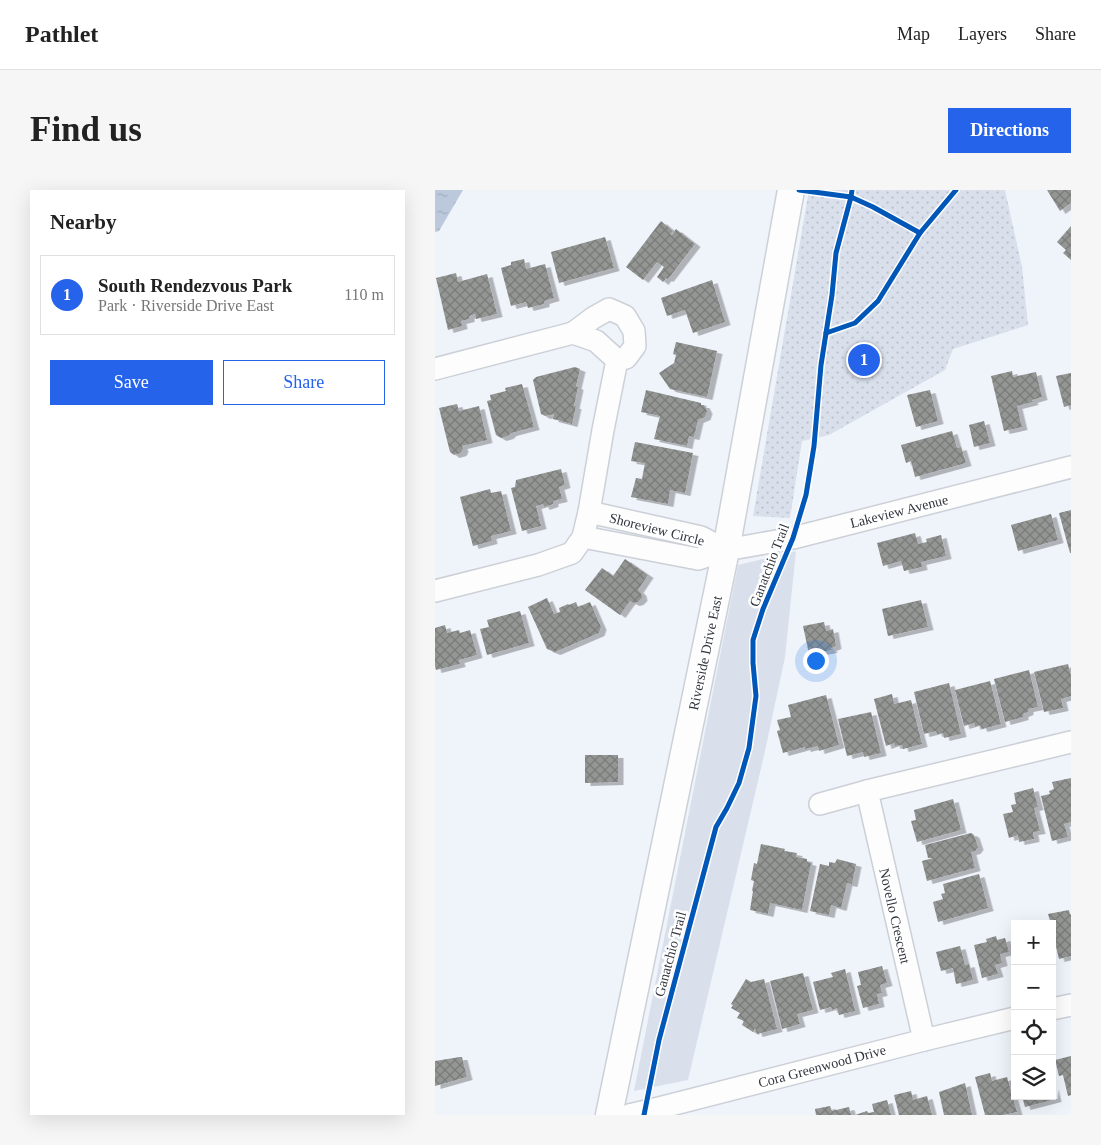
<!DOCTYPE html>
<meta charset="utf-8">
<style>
body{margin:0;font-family:"Times New Roman",serif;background:#f6f6f6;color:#222}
.controls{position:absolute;right:15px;bottom:15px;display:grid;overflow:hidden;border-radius:0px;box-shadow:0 5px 20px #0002}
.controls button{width:45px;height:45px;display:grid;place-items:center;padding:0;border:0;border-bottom:1px solid #e0e0e0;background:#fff;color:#222;font:25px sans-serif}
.you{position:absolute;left:380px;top:470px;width:18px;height:18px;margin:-12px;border:4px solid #fff;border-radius:50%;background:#1a73e8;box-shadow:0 0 0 8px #1a73e833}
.badge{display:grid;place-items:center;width:32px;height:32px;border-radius:50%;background:#2563eb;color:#fff;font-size:16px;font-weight:700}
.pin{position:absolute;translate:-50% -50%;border:2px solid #fff;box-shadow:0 1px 5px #0006}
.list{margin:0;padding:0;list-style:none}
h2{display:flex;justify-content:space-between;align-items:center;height:65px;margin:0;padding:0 20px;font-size:21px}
h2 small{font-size:16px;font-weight:400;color:#767676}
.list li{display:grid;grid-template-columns:32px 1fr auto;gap:15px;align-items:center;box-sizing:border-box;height:80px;margin:0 10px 10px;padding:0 10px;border:1px solid #e0e0e0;border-radius:0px}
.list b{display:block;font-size:19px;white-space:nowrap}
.list p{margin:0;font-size:16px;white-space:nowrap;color:#767676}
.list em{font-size:16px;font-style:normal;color:#767676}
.actions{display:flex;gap:10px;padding:15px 20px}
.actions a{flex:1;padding:11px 0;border:1px solid #2563eb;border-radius:0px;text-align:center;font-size:18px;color:#2563eb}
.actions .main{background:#2563eb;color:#fff}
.icon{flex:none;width:28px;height:28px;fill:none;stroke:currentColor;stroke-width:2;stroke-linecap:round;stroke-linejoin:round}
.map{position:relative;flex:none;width:636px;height:925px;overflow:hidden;border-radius:0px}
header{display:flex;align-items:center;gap:30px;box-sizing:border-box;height:70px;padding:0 25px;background:#fff;border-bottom:1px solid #e0e0e0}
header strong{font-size:24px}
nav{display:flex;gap:28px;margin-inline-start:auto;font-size:18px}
.intro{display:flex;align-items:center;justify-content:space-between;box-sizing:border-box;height:120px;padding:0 30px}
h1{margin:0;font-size:35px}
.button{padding:12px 22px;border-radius:0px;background:#2563eb;color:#fff;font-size:18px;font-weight:700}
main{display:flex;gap:30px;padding:0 30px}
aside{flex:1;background:#fff;border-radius:0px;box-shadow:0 5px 20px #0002}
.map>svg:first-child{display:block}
.green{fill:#d9e0ec}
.park{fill:url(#park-dots)}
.water{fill:url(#water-ripples)}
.building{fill:url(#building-cross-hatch);filter:url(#shadow)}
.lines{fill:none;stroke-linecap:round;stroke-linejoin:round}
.minor-casing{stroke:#ccd0d7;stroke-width:24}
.major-casing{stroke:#ccd0d7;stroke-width:29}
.minor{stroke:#fdfdfe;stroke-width:21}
.major{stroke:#fdfdfe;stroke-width:26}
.cycleway-casing{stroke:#fff;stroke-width:8}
.cycleway{stroke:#0057b8;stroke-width:5}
.labels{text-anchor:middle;stroke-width:5;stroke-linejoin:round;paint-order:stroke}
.street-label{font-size:14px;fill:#31353d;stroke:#fff}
</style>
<header>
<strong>Pathlet</strong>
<nav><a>Map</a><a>Layers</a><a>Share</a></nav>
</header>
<div class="intro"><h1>Find us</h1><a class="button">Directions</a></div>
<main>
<aside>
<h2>Nearby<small></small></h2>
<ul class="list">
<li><span class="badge">1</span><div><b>South Rendezvous Park</b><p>Park · Riverside Drive East</p></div><em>110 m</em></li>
</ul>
<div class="actions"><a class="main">Save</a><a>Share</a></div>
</aside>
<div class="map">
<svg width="636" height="925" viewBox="0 0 636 925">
<defs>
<pattern id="park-dots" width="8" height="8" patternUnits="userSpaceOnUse" patternTransform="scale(1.25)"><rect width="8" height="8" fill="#d9e0ec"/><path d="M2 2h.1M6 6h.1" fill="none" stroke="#bbc1cb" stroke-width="1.8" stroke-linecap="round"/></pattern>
<pattern id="water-ripples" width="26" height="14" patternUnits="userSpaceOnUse" patternTransform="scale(1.25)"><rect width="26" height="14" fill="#bcc8dc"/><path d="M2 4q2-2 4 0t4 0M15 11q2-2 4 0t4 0" fill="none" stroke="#a2acbe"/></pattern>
<pattern id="building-cross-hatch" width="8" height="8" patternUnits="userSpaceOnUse" patternTransform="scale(1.25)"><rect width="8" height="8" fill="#949694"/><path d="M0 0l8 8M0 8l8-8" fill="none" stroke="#797b7a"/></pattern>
<filter id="shadow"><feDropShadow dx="5.5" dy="3" stdDeviation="0" flood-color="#0004"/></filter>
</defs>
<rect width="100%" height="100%" fill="#eff3fa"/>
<polygon class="green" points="361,361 350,467 330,561 253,890 199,901 303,375"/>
<polygon class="park" points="374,0 570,0 587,77 593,135 518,159 510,180 394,245 367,251 355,328 318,326"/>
<polygon class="water" points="0,0 28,0 4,41 0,42"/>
<g class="building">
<polygon points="612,0 636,0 636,13 625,21"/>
<polygon points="226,31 238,41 235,44 237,45 241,39 260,54 233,89 231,88 228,92 222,87 229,77 222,72 208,90 191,77"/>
<polygon points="636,36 636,70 628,63 631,60 622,52"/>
<polygon points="170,47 179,78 124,93 116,62"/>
<polygon points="89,69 91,79 110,74 119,108 109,111 109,114 93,118 91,112 76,116 66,78 76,75 76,72"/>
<polygon points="21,83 23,92 52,84 62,124 41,129 40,124 34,126 34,129 26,131 27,136 13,140 1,88"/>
<polygon points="277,90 290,132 258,143 250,120 232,126 226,108"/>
<polygon points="241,152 282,161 272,207 235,199 224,183 239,173 241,165 238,164"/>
<polygon points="140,177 145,179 141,196 143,197 139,216 141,216 137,234 118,229 119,224 110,226 106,224 98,190 101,187"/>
<polygon points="577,181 578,187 601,182 607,207 597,210 598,212 582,216 587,237 569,241 556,186"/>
<polygon points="636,183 636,215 629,217 621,186"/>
<polygon points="87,194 99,237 76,243 73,246 66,248 61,245 52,211 56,210 55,205 71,201 70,198"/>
<polygon points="211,200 266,213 266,215 269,215 272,221 270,227 263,230 259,247 254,246 252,256 219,249 225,226 206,222"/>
<polygon points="495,200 503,231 481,237 472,205"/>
<polygon points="22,214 24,221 44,216 52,250 27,256 28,259 26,263 19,265 15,262 4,218"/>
<polygon points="549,231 555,253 539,257 534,235"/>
<polygon points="517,241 522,258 526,257 531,273 480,287 476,271 471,273 466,255"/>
<polygon points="200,252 258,263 250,303 235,300 233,314 196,307 201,288 207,289 210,273 196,271"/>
<polygon points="126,279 130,295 124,297 127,309 118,311 118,314 109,317 108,314 101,316 106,336 87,341 76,298 80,297 81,290"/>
<polygon points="55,299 56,303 66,301 76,341 56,346 57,351 38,356 25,307"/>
<polygon points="636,320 636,363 635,363 624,323"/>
<polygon points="616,324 623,350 583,361 576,335"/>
<polygon points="480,343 483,354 492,352 491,349 506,345 511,366 486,372 487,377 469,381 466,371 448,376 442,353"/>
<polygon points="190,369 213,385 203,400 206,403 207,408 203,412 199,413 195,411 185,425 150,400 167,378 178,386"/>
<polygon points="112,408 119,424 125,422 124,418 133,414 134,415 141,412 143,417 155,412 166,437 164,443 120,462 112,459 93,417"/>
<polygon points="486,410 493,437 453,446 447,419"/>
<polygon points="85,421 94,453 52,465 45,439 54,437 52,430"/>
<polygon points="389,432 391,441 398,439 401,456 396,458 397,460 374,464 368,436"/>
<polygon points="10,435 12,443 24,440 25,443 35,440 42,465 24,470 25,474 1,480 0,476 0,438"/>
<polygon points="633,474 636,486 636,506 626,509 628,518 609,522 599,482"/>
<polygon points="594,480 603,517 593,519 593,522 588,524 588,527 570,532 559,489"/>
<polygon points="555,491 566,534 547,539 545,535 540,537 539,533 529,536 520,500"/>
<polygon points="514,493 526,544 509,548 508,543 502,544 501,541 489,544 479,502"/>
<polygon points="457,504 459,514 476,510 487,554 468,559 467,555 460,556 459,553 451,556 439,509"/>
<polygon points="391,505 404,555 384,561 383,556 370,559 370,557 348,563 342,541 345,540 342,530 356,527 353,515"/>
<polygon points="436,522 446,563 429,567 428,562 412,566 403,529"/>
<polygon points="150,565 183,565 183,592 150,593"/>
<polygon points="636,588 636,632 629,634 633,647 617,651 606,606 615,604 614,601 619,599 617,592"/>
<polygon points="598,598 603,617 599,618 605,641 598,642 599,649 584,652 583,645 574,648 568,624 578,622 576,615 581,614 579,603"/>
<polygon points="518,609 526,640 482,652 476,631 481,630 479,620"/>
<polygon points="536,643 539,645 543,657 540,661 536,662 540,678 492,691 487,671 498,668 493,668 490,655"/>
<polygon points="326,654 350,659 349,661 362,663 361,667 372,669 372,672 376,673 367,720 335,713 333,724 315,720 318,701 317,701 319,691 316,690 319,673 322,674"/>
<polygon points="402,669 421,674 417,694 412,693 406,718 396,715 394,725 375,721 385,674 394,676 394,672 400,673"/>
<polygon points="544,684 553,718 503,732 498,712 508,709 506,704 510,703 508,694"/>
<polygon points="634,720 635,725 636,725 636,766 624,769 617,740 617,734 616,734 613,724"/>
<polygon points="561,746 562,750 570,748 574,762 565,764 567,773 560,775 563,784 547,788 539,755 552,752 551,749"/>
<polygon points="525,756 530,775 534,774 538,790 521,794 518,778 506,781 501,762"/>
<polygon points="447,776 452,793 445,795 447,803 442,804 444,814 428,818 422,796 426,795 423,782"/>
<polygon points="410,779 420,821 404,825 402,818 397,820 396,817 385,820 378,792 398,787 396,783"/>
<polygon points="368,783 378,820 362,824 365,834 347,839 335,791"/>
<polygon points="311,789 316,792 329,789 342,839 322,844 320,838 318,842 307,835 309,831 302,828 305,823 296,818 298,815 296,814"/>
<polygon points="636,866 636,905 633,906 628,885 624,886 620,870"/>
<polygon points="25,867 27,867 32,887 0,896 0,871"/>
<polygon points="555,883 557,891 572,887 582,922 568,925 550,925 540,887"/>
<polygon points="530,893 537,925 509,925 504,902"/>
<polygon points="618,896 621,909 590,917 587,906 617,906"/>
<polygon points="476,901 478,910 492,906 497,925 464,925 459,905"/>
<polygon points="452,910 456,925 420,925 432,921 433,923 439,922 437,914"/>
<polygon points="395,916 397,921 414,917 416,925 381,925 380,919"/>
</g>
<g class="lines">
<defs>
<g id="minor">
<polyline points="138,143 158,128 174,119 190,126 199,141 200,156 191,168 182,170"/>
<polyline points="0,179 138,143 161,151 182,170 168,240 154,322 148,347 137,363 103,375 0,401"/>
<polyline points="154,322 266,347 291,360"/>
<polyline points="148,347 263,369 291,360 358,348 636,277"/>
<polyline points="432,601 489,850"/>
<polyline points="385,614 432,601 636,552"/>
<polyline points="617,819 636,815"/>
<polyline points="194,925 224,918 489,850 580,828"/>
</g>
<polyline id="major" points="174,925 291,360 356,0"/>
</defs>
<use href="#minor" class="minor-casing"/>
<use href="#major" class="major-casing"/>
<use href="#minor" class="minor"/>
<use href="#major" class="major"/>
<defs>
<g id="cycleway">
<polyline points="364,0 416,7 438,17 485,43"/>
<polyline points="391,143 420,133 443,111 485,43 521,0"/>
<polyline points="209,925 224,850 281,637 292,618 304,593 314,558 321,506 318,473 318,450 328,419 358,348 371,305 379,256 386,175 397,105 401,63 416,7 417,0"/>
</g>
</defs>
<use href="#cycleway" class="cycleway-casing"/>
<use href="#cycleway" class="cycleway"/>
</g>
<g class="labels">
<g class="street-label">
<text transform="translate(464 321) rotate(-14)" y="5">Lakeview Avenue</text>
<text transform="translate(222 339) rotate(14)" y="5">Shoreview Circle</text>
<text transform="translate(334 375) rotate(-69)" y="5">Ganatchio Trail</text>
<text transform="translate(270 463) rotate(-78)" y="5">Riverside Drive East</text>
<text transform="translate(460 726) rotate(77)" y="5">Novello Crescent</text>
<text transform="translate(235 764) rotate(-75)" y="5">Ganatchio Trail</text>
<text transform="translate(387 876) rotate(-15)" y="5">Cora Greenwood Drive</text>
</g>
</g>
</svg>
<div class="controls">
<button>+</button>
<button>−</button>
<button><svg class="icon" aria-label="locate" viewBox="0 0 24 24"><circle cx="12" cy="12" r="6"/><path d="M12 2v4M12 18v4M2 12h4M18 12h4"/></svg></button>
<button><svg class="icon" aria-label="layers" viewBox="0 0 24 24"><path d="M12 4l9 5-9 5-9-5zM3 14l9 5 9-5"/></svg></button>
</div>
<div class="you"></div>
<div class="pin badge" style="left:429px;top:170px">1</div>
</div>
</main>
